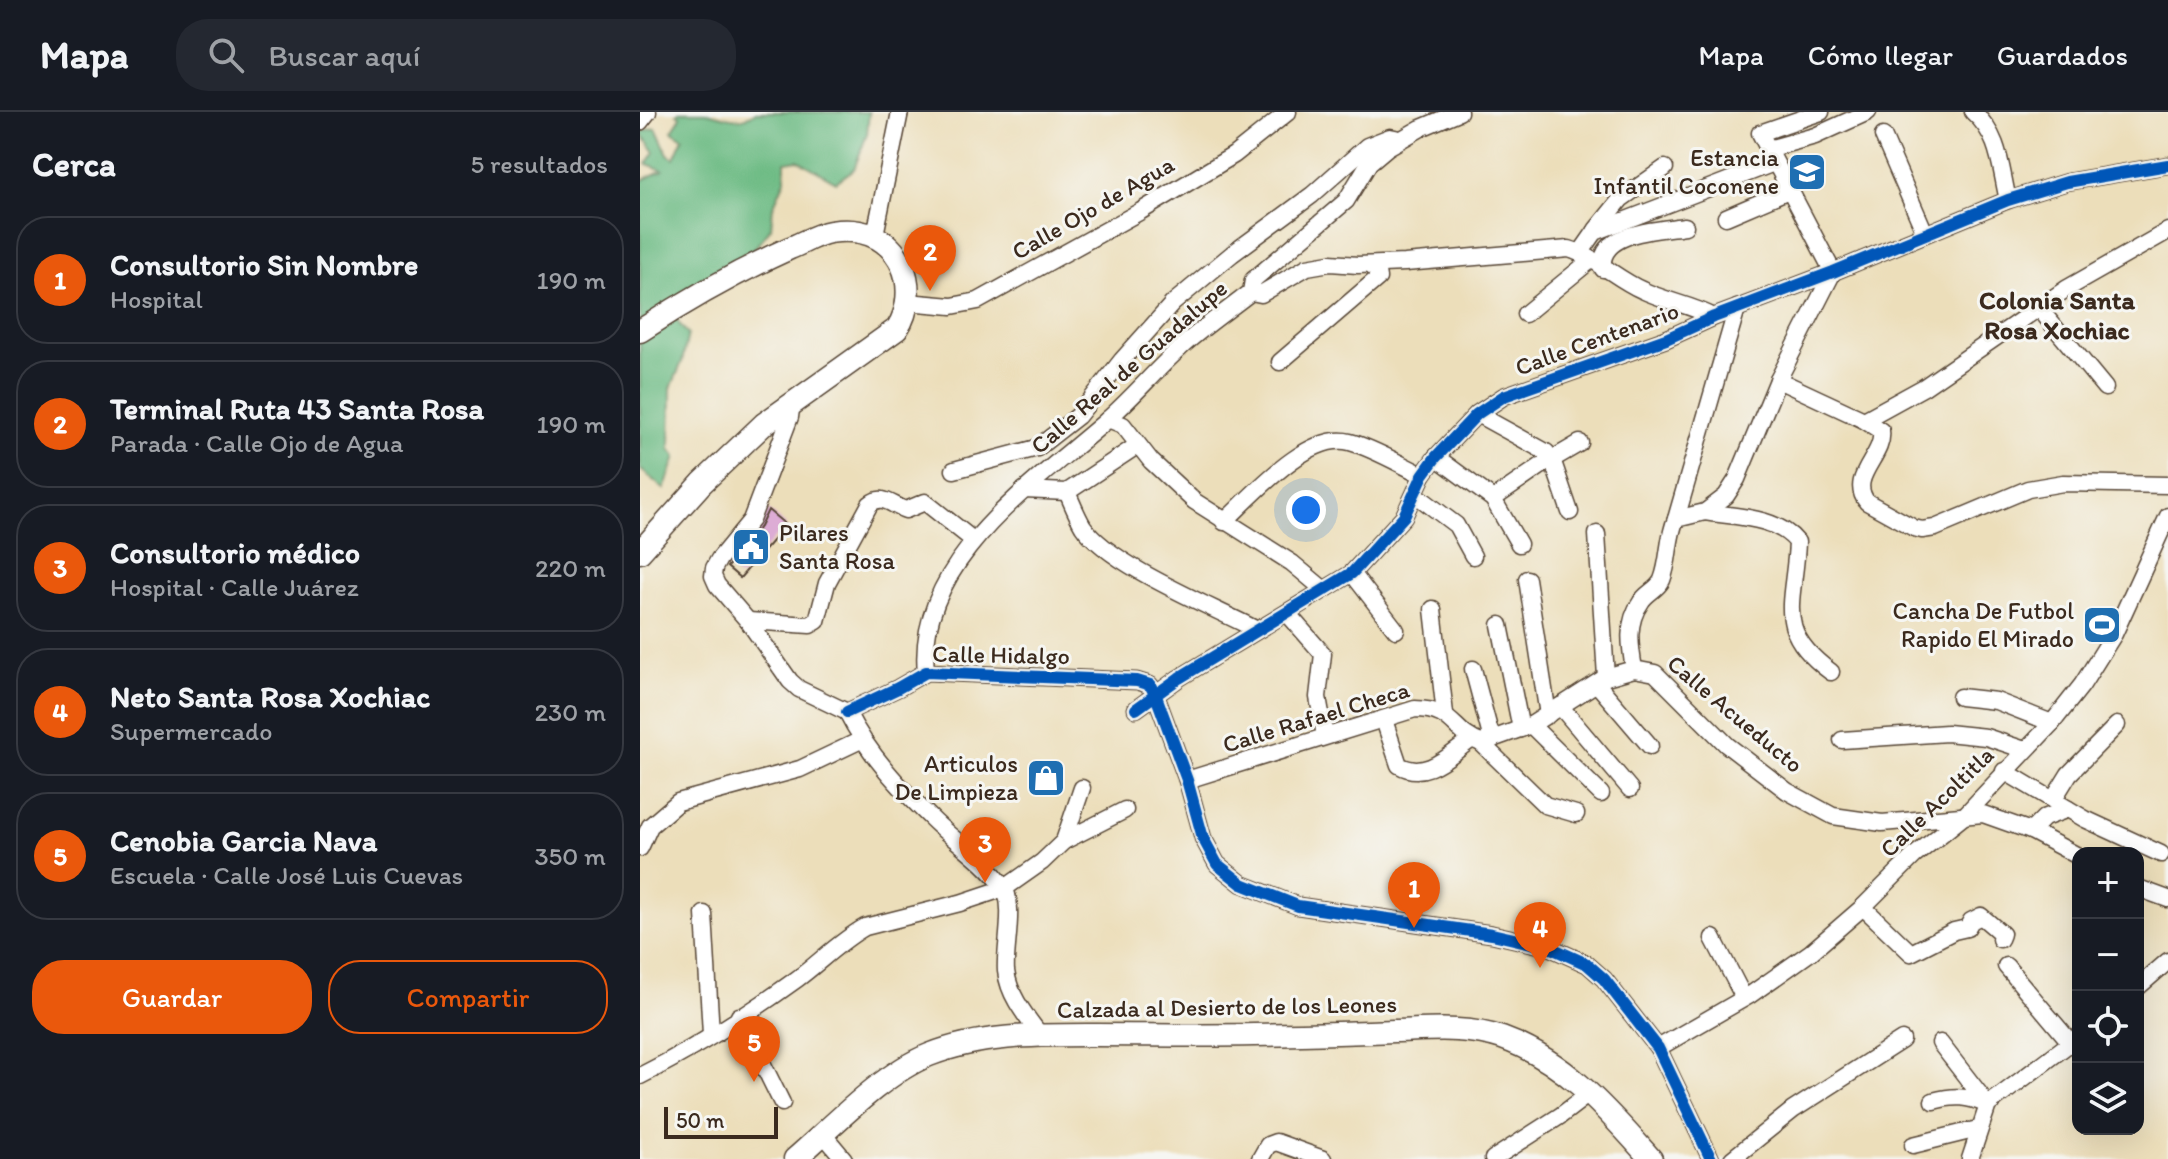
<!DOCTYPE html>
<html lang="es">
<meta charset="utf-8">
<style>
body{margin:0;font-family:Itim,sans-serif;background:#242831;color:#f1f3f6}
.controls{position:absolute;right:24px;bottom:24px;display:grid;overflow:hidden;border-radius:16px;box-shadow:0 8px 32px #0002}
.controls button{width:72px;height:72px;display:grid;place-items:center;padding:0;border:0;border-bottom:2px solid #363941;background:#171b24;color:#f1f3f6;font:40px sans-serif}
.scale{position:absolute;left:24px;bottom:20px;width:114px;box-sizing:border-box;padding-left:8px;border:4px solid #3b2a1e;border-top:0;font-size:22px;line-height:28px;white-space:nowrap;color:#3b2a1e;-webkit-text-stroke:6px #f6f6f2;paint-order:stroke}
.you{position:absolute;left:666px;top:398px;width:28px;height:28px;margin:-20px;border:6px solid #fff;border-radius:50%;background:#1a73e8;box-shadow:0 0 0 12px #1a73e833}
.badge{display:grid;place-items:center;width:52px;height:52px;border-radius:50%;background:#ea580c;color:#fff;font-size:26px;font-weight:700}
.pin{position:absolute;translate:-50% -66px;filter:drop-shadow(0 2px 4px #0008)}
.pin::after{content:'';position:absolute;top:42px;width:28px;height:24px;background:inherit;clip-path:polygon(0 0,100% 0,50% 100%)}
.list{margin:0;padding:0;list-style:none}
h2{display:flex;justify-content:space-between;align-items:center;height:104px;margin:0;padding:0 32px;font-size:34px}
h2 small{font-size:26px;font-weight:400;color:#9ea1a6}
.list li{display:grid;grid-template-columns:52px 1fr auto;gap:24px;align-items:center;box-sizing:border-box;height:128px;margin:0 16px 16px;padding:0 16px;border:2px solid #363941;border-radius:32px}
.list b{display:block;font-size:30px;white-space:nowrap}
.list p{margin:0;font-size:26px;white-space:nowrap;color:#9ea1a6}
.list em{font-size:26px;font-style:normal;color:#9ea1a6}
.actions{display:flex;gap:16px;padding:24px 32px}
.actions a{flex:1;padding:18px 0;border:2px solid #ea580c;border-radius:32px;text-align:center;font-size:28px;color:#ea580c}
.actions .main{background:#ea580c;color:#fff}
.icon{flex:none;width:44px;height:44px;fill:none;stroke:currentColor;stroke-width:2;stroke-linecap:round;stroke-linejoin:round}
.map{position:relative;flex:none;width:1528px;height:1047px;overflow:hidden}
header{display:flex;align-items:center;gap:48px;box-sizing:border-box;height:112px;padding:0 40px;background:#171b24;border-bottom:2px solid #363941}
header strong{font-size:38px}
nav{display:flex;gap:44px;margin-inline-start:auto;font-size:28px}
.search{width:560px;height:72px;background:#242831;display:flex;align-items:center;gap:20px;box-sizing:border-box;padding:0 28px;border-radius:32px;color:#9ea1a6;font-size:30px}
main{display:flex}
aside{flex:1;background:#171b24}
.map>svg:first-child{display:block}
.forest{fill:#6dbb84;stroke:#547251;stroke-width:2}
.building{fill:#ddacd5}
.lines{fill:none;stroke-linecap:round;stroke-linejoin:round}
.street-casing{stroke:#564535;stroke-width:19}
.secondary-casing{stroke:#564535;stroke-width:25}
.street{stroke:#fff;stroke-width:16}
.secondary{stroke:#fff;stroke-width:22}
.cycleway-casing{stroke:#f6f6f2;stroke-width:17}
.cycleway{stroke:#0057b8;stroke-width:12}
.labels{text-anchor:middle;stroke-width:6;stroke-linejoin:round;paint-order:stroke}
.poi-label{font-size:24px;fill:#3b2a1e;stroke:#f6f6f2;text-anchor:end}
.street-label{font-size:24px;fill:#3b2a1e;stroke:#f6f6f2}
.neighbourhood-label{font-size:26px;font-weight:bold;fill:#3b2a1e;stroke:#f6f6f2}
</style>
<header>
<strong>Mapa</strong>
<div class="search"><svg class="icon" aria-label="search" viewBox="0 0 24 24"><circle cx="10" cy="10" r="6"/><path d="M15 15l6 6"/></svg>Buscar aquí</div>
<nav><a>Mapa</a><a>Cómo llegar</a><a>Guardados</a></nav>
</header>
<main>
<aside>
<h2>Cerca<small>5 resultados</small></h2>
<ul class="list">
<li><span class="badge">1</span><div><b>Consultorio Sin Nombre</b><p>Hospital</p></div><em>190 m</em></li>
<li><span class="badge">2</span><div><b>Terminal Ruta 43 Santa Rosa</b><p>Parada · Calle Ojo de Agua</p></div><em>190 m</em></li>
<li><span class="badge">3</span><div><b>Consultorio médico</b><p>Hospital · Calle Juárez</p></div><em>220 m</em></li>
<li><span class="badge">4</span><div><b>Neto Santa Rosa Xochiac</b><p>Supermercado</p></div><em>230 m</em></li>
<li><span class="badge">5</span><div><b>Cenobia Garcia Nava</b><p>Escuela · Calle José Luis Cuevas</p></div><em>350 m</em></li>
</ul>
<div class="actions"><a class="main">Guardar</a><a>Compartir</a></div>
</aside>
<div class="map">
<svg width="1528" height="1047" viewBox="0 0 1528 1047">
<rect width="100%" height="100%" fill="#f6f6f2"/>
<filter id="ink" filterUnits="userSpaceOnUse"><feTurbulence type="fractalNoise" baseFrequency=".0125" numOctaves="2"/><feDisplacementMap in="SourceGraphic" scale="16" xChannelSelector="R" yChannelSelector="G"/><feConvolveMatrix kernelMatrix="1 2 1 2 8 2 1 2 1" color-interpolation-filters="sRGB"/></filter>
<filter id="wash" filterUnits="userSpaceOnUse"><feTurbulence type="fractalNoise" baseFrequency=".006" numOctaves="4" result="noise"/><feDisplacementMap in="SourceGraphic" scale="32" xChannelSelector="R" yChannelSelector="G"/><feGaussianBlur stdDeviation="1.8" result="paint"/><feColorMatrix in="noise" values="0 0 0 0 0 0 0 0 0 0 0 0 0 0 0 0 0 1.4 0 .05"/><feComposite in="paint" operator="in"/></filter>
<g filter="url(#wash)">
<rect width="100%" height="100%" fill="#ecdeba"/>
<path class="forest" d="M 39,0 C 47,0 57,0 66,0 C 85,3 97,13 116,0 L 229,0 L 227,22 L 214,57 L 196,70 L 158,48 L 145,50 L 145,68 L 133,95 L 131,116 L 92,164 L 36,208 L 48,222 L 42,250 L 31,276 L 30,337 L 36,345 L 24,377 L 0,357 L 0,69 L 23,58 L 7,52 L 15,40 L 0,20 L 16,16 L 28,42 L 34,46 L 43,26 L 32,19 L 41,5 L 37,2 Z"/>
<g id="blocks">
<polygon class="building" points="128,398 146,413 100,466 87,455 120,415"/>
</g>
</g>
<g filter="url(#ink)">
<use href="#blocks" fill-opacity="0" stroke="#564535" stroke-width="2"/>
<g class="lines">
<defs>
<g id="street">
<path d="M 1333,0 C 1360,24 1360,54 1368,88"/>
<polyline points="0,10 8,0"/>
<polyline points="1243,24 1285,121"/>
<polyline points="1128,37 1175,24 1228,0"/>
<polyline points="1086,105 1149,78"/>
<polyline points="956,118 981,87 1025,56"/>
<polyline points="235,123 260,0"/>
<polyline points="941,140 955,120 1134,51"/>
<path d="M 963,157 C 957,119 1020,118 1045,114"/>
<path d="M 611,180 L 621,182 L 667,155 L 690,151 L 718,153 L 765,151 L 929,137 C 955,145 977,167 1002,178 C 1025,189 1051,193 1074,205"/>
<polyline points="267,190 312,194 338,189 501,99 594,43 648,0"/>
<polyline points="1398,195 1465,276"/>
<polyline points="885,202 951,148"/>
<polyline points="640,250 738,166 737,159 731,153"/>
<path d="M 1138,268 L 1224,308 L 1241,319 C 1245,344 1207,365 1227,390 L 1274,416 L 1282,418 L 1295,416 L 1388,377 L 1423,371 L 1528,373"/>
<polyline points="152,290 150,305 111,408 79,447 74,456 73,464 77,473 108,509 150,569 159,577 207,600"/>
<polyline points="837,302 906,340 912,347 930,400"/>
<polyline points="468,307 483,313 511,349 554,389 652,451 683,477"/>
<polyline points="1224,308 1284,275 1426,177 1528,119"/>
<polyline points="796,345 853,387 879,432"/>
<polyline points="314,358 397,336 438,304 482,248 533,191 592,142 672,83 727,34 750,25 760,27"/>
<polyline points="384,378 427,380 498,333"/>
<path d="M 427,380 C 432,391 437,404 443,414 C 469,453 573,495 617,518"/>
<polyline points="775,382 816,413 833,444"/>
<polyline points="853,387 904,352 940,331"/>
<path d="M 1065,400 C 1096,405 1136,404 1157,430 C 1155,490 1132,517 1191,560"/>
<polyline points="1036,407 1065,400 1086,384 1097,367 1138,268 1193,160 1120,21 1181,0"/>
<path d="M 584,410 C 612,384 668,319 710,330 C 733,336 761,353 783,363"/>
<polyline points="957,422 966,565"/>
<polyline points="712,461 756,518"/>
<polyline points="887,467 908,603"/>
<polyline points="793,497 805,602"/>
<polyline points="647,501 683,542 678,585 685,624"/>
<path d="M 108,509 L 170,513 L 177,509 L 187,471 L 230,392 C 243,381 252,394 266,398 L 285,390 L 333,428"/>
<polyline points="860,513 881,617"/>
<polyline points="833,557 852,628"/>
<path d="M 994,557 C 990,534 986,511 1001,490 C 1006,481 1017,478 1022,468 C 1030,448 1027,427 1036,407 L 1097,196"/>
<path d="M 286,560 C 275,450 393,373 466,309 C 491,287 514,260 539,237 C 561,216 587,199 611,180 L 613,168 L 706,89 L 729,51 L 748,35 L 781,16 L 819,0"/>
<polyline points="957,572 1010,634"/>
<polyline points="1320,585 1356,589 1412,611"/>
<polyline points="920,594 990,677"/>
<polyline points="496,597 539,566 712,461 764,404 783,363 796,345 837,302 864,284 1026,227 1074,205 1193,160 1368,88 1427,70 1528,53"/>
<polyline points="207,600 258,576 286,560 497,569 510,573 516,584 547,668 563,726 577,752 602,772 658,794 852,822 909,835 947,852 964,867 1018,936 1071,1047"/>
<path d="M 207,600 C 228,642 261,677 295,710 C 317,731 345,749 363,774 C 376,792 364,837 366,859 C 369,884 386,904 400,923"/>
<path d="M 744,608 L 759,653 C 786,669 809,643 831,628"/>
<polyline points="891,613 961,682"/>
<polyline points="1202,628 1307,621 1346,625 1385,638"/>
<polyline points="841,631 905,693 936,702"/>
<polyline points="1364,659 1445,707 1521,742"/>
<path d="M 547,668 L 775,597 C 815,597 812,621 841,631 L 891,613 L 966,565 L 994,557 L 1015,561 L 1087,633 L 1147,679 L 1193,704 L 1242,711 L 1343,702 L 1391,719 L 1438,744"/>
<polyline points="1413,688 1429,662 1477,613"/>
<polyline points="1391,719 1404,706 1428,697"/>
<polyline points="424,729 442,676"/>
<polyline points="0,736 10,714 38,690 160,657 221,628"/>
<polyline points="1498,776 1528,787"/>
<polyline points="1223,795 1271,841 1314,819 1327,816 1331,809 1341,804 1362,822 1360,827"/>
<polyline points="64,802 71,922"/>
<polyline points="1073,826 1104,886"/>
<polyline points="1366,854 1431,931"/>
<polyline points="1498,875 1528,849"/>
<polyline points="99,904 142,991"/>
<polyline points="1018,936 1110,883 1171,840 1223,795 1274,744 1324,704 1412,611 1442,573 1474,522 1528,404"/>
<path d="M 0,964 C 52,938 110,901 157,867 C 180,850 200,829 225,815 L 320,791 L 365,776 L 402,750 L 424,729 L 485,698"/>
<path d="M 1293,989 C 1315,983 1327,984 1348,993 L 1300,931"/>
<polyline points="184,1023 204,1047"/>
<polyline points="1273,1033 1338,1017"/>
<polyline points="620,1047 628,1033 636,1030 683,1047"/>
<polyline points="853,1047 920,1004 950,981"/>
<polyline points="1092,1047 1153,998 1262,928"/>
<polyline points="1330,1047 1348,993 1438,925"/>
</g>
<g id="secondary">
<path d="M 0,219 C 49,187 97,160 150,136 C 163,131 177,122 190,120 C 221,115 248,124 262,153 C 271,173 269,199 257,217 L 124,312 L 62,371 L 0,440"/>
<path d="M 155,1047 C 194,1013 242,962 289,943 C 341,922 401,923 456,923 C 509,923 562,924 614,923 C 661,922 707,921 754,919 C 789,918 828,914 862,926 C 926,949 967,998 1011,1047"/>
</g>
</defs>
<use href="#street" class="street-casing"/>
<use href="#secondary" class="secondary-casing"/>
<use href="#street" class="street"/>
<use href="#secondary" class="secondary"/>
<defs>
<g id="cycleway">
<polyline points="496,597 539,566 712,461 764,404 783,363 796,345 837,302 864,284 1026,227 1074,205 1193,160 1368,88 1427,70 1528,53"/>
<polyline points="207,600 258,576 286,560 497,569 510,573 516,584 547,668 563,726 577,752 602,772 658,794 852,822 909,835 947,852 964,867 1018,936 1071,1047"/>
</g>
</defs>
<use href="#cycleway" class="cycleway-casing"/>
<use href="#cycleway" class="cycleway"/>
</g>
</g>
<defs>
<symbol id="school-square" viewBox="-11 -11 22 22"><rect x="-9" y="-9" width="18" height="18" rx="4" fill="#1f6fb2" stroke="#f6f6f2"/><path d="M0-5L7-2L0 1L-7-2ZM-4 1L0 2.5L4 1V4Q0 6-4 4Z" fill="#fff"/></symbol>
<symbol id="civic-square" viewBox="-11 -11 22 22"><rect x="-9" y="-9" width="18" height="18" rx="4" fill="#1f6fb2" stroke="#f6f6f2"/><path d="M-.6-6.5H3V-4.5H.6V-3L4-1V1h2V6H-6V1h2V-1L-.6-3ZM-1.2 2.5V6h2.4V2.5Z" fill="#fff"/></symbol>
<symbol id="stadium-square" viewBox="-11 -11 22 22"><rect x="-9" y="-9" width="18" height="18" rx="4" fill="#1f6fb2" stroke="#f6f6f2"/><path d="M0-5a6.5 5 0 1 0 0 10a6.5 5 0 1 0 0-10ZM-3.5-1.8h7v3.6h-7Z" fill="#fff"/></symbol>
<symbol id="shop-square" viewBox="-11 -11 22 22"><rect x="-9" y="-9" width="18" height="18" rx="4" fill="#1f6fb2" stroke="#f6f6f2"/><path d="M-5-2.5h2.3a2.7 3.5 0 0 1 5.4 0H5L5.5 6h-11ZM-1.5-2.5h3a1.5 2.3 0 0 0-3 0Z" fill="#fff"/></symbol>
</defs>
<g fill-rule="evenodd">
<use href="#school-square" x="1145" y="38" width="44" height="44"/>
<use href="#civic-square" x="89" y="413" width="44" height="44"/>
<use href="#stadium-square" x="1440" y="491" width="44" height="44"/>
<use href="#shop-square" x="384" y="644" width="44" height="44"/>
</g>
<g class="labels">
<g class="poi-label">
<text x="1139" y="54">Estancia<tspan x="1139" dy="28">Infantil Coconene</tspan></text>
<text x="139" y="429" text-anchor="start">Pilares<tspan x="139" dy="28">Santa Rosa</tspan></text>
<text x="1434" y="507">Cancha De Futbol<tspan x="1434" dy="28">Rapido El Mirado</tspan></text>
<text x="378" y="660">Articulos<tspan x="378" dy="28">De Limpieza</tspan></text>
</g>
<g class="street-label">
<text transform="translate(453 96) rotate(-30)" y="8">Calle Ojo de Agua</text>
<text transform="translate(957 227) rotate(-20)" y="8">Calle Centenario</text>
<text transform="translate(489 255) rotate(-41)" y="8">Calle Real de Guadalupe</text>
<text transform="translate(361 543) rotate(1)" y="8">Calle Hidalgo</text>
<text transform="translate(1095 602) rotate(40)" y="8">Calle Acueducto</text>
<text transform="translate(676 605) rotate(-17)" y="8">Calle Rafael Checa</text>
<text transform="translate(1297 690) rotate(-44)" y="8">Calle Acoltitla</text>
<text transform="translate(587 895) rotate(-1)" y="8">Calzada al Desierto de los Leones</text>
</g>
<g class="neighbourhood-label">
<text x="1417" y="197">Colonia Santa<tspan x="1417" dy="30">Rosa Xochiac</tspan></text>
</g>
</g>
</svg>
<div class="controls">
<button>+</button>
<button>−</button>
<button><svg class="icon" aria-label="locate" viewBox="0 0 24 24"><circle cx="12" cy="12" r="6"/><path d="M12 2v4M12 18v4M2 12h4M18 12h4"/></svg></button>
<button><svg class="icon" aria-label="layers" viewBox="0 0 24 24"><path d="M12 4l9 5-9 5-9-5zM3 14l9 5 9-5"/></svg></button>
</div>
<div class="scale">50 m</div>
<div class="you"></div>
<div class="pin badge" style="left:774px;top:816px">1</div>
<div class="pin badge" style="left:290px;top:179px">2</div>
<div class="pin badge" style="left:345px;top:771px">3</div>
<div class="pin badge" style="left:900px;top:856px">4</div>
<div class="pin badge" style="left:114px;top:970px">5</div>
</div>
</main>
